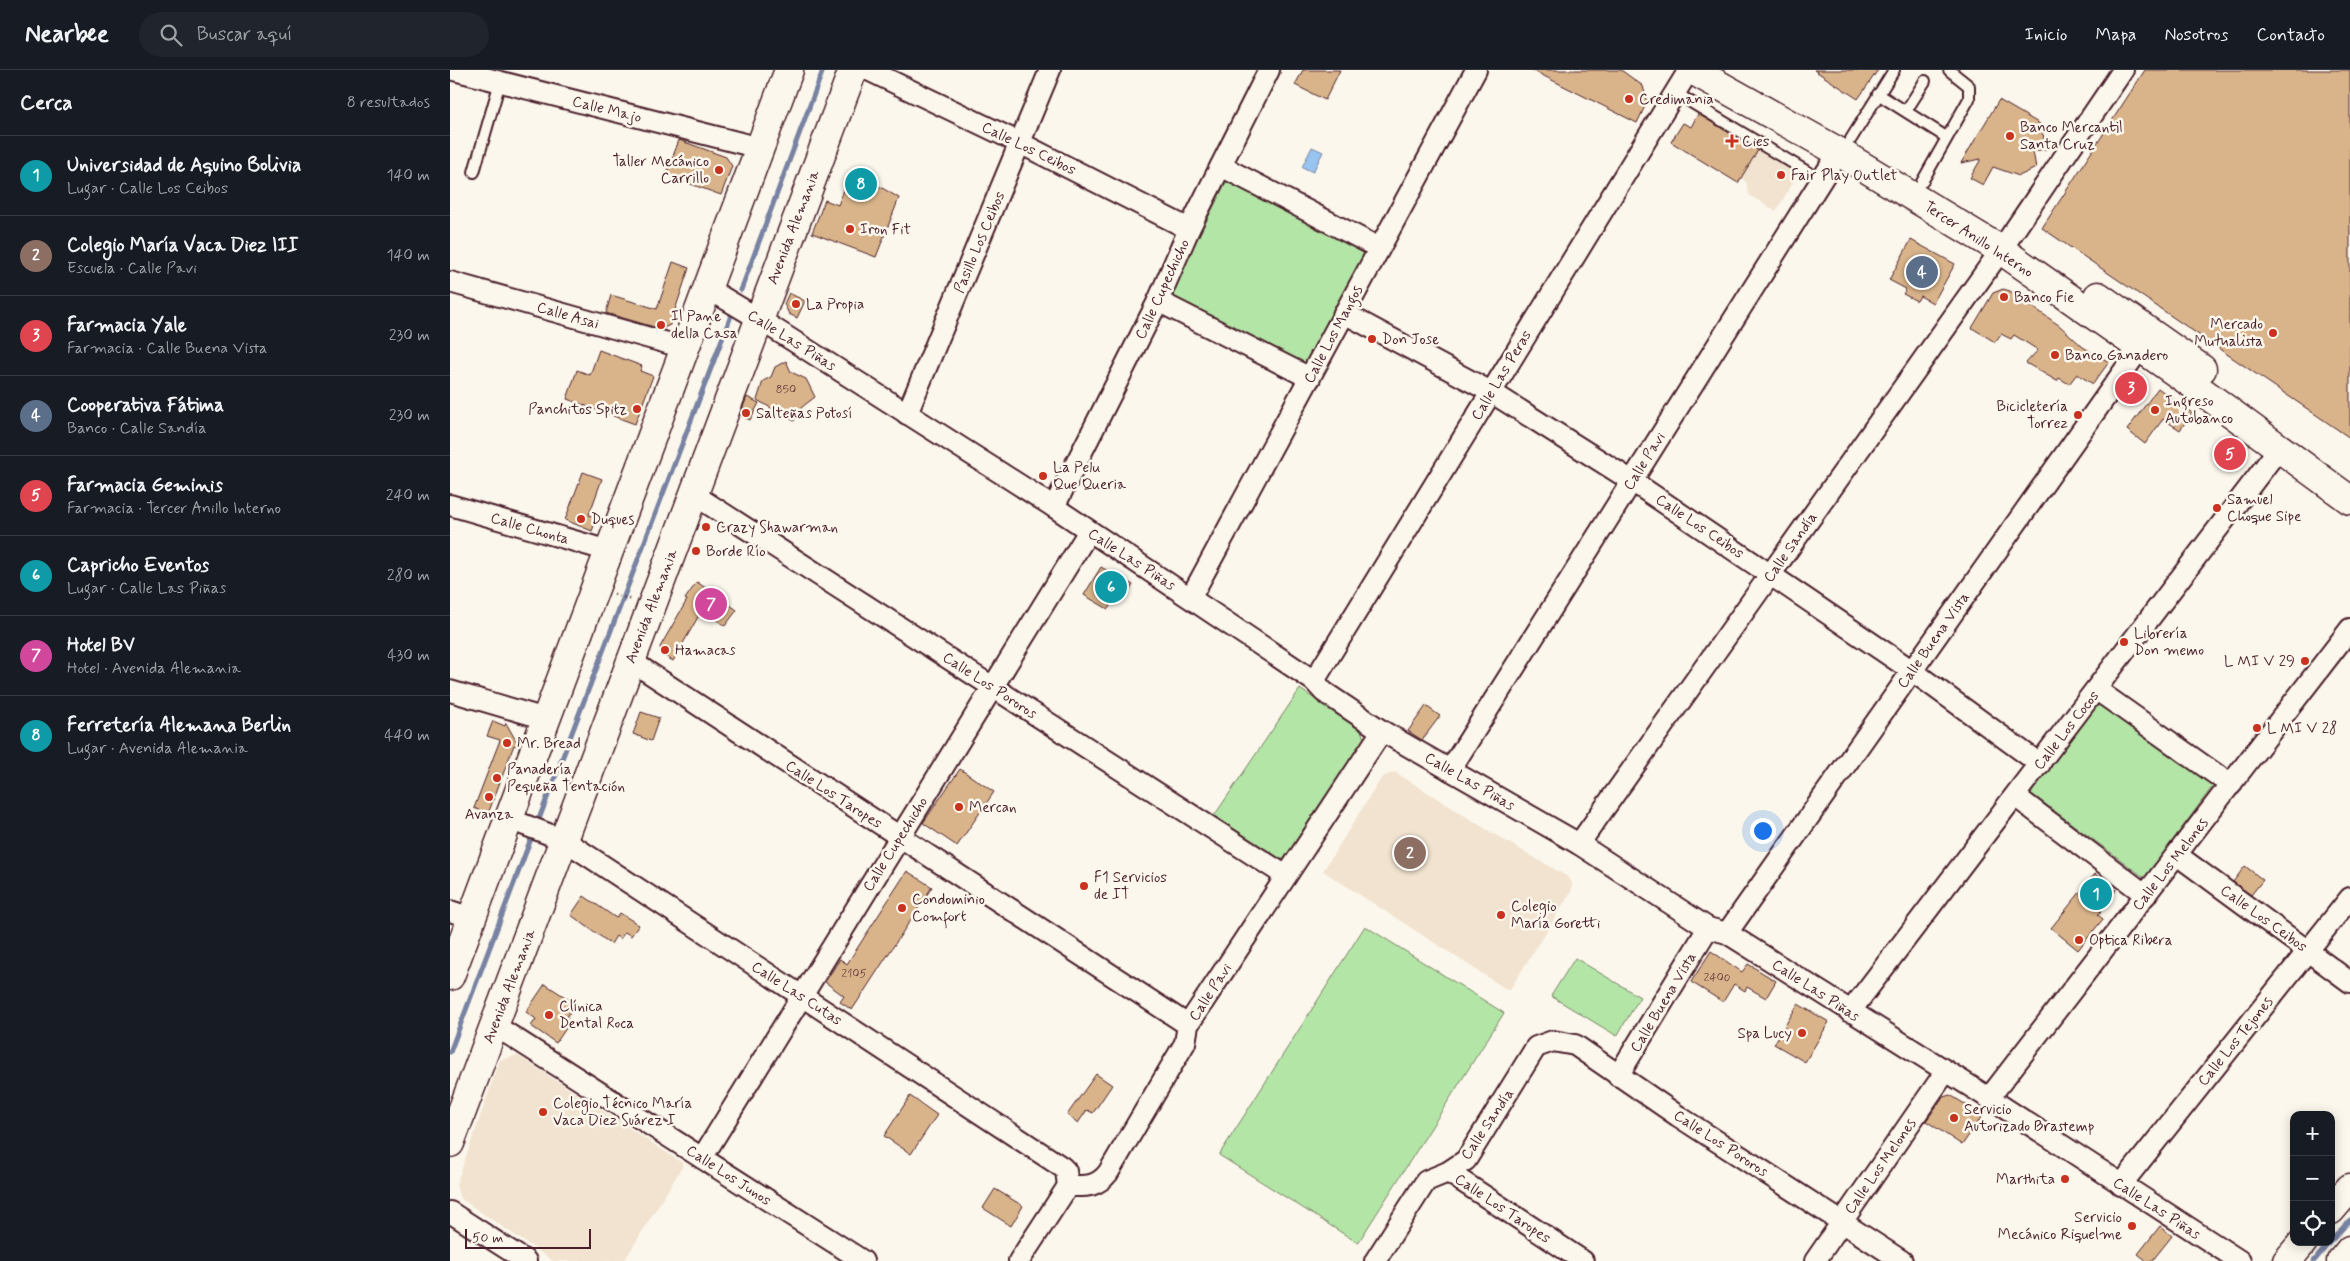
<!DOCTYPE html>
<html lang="es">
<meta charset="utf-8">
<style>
body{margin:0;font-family:Mynerve,sans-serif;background:#20242c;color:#f1f3f6}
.controls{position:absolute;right:15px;bottom:15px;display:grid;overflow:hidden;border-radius:10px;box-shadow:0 2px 12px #0003}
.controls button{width:45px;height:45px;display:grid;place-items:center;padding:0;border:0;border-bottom:1px solid #363941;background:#171b24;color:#f1f3f6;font:25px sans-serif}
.scale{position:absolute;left:15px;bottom:12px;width:126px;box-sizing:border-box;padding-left:5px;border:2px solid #4a1f2b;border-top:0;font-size:14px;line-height:18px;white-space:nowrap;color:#4a1f2b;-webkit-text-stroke:4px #fbf7ec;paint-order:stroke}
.you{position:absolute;left:1312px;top:760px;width:18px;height:18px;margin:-12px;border:4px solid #fff;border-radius:50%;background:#1a73e8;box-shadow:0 0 0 8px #1a73e833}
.badge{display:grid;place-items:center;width:32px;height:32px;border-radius:50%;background:#ea580c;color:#fff;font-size:16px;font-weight:700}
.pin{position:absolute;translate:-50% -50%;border:2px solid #fff;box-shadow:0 1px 5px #0006}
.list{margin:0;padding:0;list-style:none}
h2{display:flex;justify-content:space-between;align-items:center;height:65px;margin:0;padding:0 20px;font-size:21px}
h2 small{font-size:16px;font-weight:400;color:#9ea1a6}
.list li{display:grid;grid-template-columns:32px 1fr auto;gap:15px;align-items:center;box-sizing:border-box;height:80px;padding:0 20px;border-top:1px solid #363941}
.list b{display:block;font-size:19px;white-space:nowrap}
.list p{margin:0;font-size:16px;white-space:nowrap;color:#9ea1a6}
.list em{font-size:16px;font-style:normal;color:#9ea1a6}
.icon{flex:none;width:28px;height:28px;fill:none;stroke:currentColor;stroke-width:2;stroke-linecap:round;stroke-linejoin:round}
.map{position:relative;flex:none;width:1900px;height:1191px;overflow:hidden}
header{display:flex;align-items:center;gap:30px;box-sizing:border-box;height:70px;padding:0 25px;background:#171b24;border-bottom:1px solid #363941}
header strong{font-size:24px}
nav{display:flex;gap:28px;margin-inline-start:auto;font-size:18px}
.search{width:350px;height:45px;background:#20242c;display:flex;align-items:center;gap:12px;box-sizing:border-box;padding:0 18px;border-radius:28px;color:#9ea1a6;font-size:19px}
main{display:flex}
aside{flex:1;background:#171b24}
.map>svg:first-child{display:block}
.built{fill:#f1e3cf}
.green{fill:#b2e5a6;stroke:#7e8268}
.water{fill:#97c4f1;stroke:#7882a2}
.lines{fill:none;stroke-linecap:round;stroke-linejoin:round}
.stream{stroke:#7882a2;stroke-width:5}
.building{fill:#d9b48a;stroke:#4a1f2b}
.service-casing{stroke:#4a1f2b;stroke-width:14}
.minor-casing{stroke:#4a1f2b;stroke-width:24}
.secondary-casing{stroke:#4a1f2b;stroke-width:31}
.path{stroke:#4a1f2b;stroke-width:3;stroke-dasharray:1 4;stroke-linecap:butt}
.service{stroke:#fbf7ec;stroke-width:10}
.minor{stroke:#fbf7ec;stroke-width:20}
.secondary{stroke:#fbf7ec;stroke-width:28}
.poi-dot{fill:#c8321e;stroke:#fbf7ec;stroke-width:2}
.labels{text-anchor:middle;stroke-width:5;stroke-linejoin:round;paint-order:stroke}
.number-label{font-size:12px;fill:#6e4443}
.poi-label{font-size:15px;fill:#4a1f2b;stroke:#fbf7ec;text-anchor:start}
.street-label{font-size:15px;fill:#4a1f2b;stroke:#fbf7ec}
</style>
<header>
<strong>Nearbee</strong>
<div class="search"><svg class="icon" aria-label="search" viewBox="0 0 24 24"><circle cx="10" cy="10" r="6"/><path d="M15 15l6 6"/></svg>Buscar aquí</div>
<nav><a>Inicio</a><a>Mapa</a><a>Nosotros</a><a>Contacto</a></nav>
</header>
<main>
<aside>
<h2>Cerca<small>8 resultados</small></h2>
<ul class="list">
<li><span class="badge" style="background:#0f9aa8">1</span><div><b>Universidad de Aquino Bolivia</b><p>Lugar · Calle Los Ceibos</p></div><em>140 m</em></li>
<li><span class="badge" style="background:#8d6e63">2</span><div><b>Colegio María Vaca Diez III</b><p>Escuela · Calle Pavi</p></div><em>140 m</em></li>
<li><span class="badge" style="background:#e0444e">3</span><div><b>Farmacia Yale</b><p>Farmacia · Calle Buena Vista</p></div><em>230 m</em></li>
<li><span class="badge" style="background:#5c6f8a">4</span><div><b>Cooperativa Fátima</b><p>Banco · Calle Sandía</p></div><em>230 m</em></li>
<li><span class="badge" style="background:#e0444e">5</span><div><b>Farmacia Geminis</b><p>Farmacia · Tercer Anillo Interno</p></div><em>240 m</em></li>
<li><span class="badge" style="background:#0f9aa8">6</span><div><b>Capricho Eventos</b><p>Lugar · Calle Las Piñas</p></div><em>280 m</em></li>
<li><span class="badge" style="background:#d1479c">7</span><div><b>Hotel BV</b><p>Hotel · Avenida Alemania</p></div><em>430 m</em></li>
<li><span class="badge" style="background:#0f9aa8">8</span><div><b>Ferretería Alemana Berlin</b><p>Lugar · Avenida Alemania</p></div><em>440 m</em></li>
</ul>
</aside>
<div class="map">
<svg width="1900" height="1191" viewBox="0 0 1900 1191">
<rect width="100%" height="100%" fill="#fbf7ec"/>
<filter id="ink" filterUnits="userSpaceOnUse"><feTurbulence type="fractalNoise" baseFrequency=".02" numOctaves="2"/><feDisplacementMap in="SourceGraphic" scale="10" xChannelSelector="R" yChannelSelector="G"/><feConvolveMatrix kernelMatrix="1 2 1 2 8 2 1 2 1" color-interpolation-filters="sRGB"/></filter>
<g filter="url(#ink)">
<g class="built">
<polygon points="1308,80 1350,101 1326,141 1299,125 1296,112 1291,108"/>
<polygon points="945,702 1047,766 1118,807 1122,813 1121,822 1059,921 873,801 932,707"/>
<polygon points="67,985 234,1094 174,1191 103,1191 10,1128 6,1115 50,990"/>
</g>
<g class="green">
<polygon points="778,108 921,179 861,301 717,229"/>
<polygon points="850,619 911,660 914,669 837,789 829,789 764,746"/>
<polygon points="1647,631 1763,716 1695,808 1579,722"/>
<polygon points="915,856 1054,943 908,1173 769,1085"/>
<polygon points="1125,888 1190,927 1167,966 1101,926"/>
</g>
<polygon class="water" points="862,77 873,82 863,102 852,97"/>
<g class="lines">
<g class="stream">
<polyline points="291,220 373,0"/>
<polyline points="89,749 282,243"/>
<polyline points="0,982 82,766"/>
<polyline points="1881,1171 1900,1150"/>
<polyline points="1864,1191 1880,1172"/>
</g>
</g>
<g class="building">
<polygon points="853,0 890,0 875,30 845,15"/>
<polygon points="1082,0 1171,0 1193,16 1197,32 1187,53"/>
<polygon points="1364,0 1428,0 1408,29"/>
<polygon points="1695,0 1900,0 1900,368 1592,158"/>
<polygon points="1549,30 1590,54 1597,79 1583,81 1586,98 1569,106 1543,97 1533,115 1520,108 1531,89 1511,93"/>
<polygon points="1248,44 1308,80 1288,113 1221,72 1233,53 1241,57"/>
<polygon points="229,70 276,87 282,96 271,125 216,105"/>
<polygon points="402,100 449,128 426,187 362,163 375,130 388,135"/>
<polygon points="1461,170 1505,194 1483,233 1470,226 1467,231 1453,224 1456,219 1439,210"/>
<polygon points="223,192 239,198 220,255 211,259 156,243 161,225 207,239"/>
<polygon points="1553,219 1560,221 1610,256 1633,277 1659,292 1643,314 1627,304 1619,314 1609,308 1607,311 1576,293 1588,280 1564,265 1561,269 1551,264 1545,272 1522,258 1543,223"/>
<polygon points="339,223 355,231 347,248 339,244 334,234"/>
<polygon points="149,280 192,296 190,301 203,306 185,354 117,329 127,300 140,305"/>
<polygon points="336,291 341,302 356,309 365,327 352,337 344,351 307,330 313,311 321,307 325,297"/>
<polygon points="1708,318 1742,343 1730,360 1713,349 1695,374 1677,360"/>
<polygon points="297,327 309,333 300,350 290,345"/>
<polygon points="1776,367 1797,383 1784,401 1762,385"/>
<polygon points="133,402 152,409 139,445 147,448 142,461 115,450"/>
<polygon points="651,497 683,515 674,529 667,525 658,539 634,525"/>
<polygon points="247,512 287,540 275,556 252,540 223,591 213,585 210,577 237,530 235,529"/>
<polygon points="976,636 990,646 972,670 958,661"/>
<polygon points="191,642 209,648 201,671 183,664"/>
<polygon points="43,651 55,656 56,653 69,676 64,675 38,744 24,738 50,670 37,666"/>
<polygon points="510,699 544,722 507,776 473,753"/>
<polygon points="1795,796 1813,810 1801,825 1783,812"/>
<polygon points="457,801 482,817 402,940 390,932 394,926 375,912 390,889 397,894"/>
<polygon points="1645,804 1666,820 1648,845 1653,849 1628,880 1601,858"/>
<polygon points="134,826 166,848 170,843 189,855 181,866 175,862 170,869 166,866 161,874 121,845"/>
<polygon points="1261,881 1292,902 1298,894 1326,911 1316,928 1297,917 1295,921 1284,914 1273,932 1241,912"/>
<polygon points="95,914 126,934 116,948 121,951 106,973 81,956 86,949 76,942"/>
<polygon points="1348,934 1379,952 1355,992 1324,974"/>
<polygon points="646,1004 662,1015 643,1043 637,1040 628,1053 617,1045"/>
<polygon points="1500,1025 1533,1045 1512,1075 1476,1051 1493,1027"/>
<polygon points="460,1026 487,1045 461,1084 434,1066"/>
<polygon points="545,1119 573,1136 561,1156 533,1138"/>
<polygon points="1710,1156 1722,1166 1702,1191 1697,1191 1688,1184"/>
</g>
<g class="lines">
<defs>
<g id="service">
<polyline points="1224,22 1371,110"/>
<polyline points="1428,24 1496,67"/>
<polyline points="1456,41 1475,11"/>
<polyline points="1401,69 1444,0"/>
<polyline points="24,102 50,12"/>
<polyline points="1472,112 1519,29 1519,16 1499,0"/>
</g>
<g id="minor">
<polyline points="4,0 310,78"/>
<polyline points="418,0 570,73 739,159"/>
<polyline points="771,96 929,178"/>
<polyline points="0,212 235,278"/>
<polyline points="257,218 309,249 604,437 864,611 874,622 932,661 1129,774 1258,858 1277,863 1539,1028 1790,1191"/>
<polyline points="708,231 860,308"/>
<polyline points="894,243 1041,322 1182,411 1461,600 1590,694"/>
<polyline points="457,344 600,0"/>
<polyline points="243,424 836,806"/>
<polyline points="0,435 159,481"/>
<polyline points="604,437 708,231 739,159 819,0"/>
<polyline points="741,527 1026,0"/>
<polyline points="181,591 738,955"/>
<polyline points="864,611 1239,0"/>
<polyline points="1647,620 1781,715"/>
<polyline points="0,621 96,649"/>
<polyline points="1000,700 1389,82"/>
<polyline points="1565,726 1696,825"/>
<polyline points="59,749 114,770 612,1097 616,1101 618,1116"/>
<polyline points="1129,774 1551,180 1673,0"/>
<polyline points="1727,785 1900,912"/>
<polyline points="0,841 22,848"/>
<polyline points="1277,863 1690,278"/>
<polyline points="1400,942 1830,377"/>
<polyline points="44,955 413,1191"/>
<polyline points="1168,1006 1258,858"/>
<polyline points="1539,1028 1900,559"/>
<polyline points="252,1088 639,461"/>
<polyline points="998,1102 1133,1191"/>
<polyline points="1671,1115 1900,828"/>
<path d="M 618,1116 C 635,1116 646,1118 658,1103 L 735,973 L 738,955 L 932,661"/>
<polyline points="0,1142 76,1191"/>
<polyline points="569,1191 618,1116"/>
<polyline points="925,1191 976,1111 998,1102 1016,1090 1086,977 1103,971 1125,975 1228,1046 1452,1191"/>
<polyline points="1365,1191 1496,1001"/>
</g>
<g id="secondary">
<polyline points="1242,0 1389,82 1551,180 1738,311 1900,430"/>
<polyline points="1648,226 1752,299"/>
<polyline points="0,906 339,0"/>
<polyline points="0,1073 403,0"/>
<polyline points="1881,1140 1900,1118"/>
<polyline points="1837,1191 1853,1172"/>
<polyline points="1891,1191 1900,1180"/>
</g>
</defs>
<use href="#service" class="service-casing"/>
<use href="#minor" class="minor-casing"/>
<use href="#secondary" class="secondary-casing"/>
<polyline class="path" points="164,524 182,530"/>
<use href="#service" class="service"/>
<use href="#minor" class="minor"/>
<use href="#secondary" class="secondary"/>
</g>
</g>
<g class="poi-dot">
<circle cx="1179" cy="29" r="5"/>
<circle cx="1560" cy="66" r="5"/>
<path d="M1279.5 63.5h5v5h5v5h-5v5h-5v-5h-5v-5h5z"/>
<circle cx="269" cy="100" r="5"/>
<circle cx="1331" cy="105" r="5"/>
<circle cx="400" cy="159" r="5"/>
<circle cx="1554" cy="227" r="5"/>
<circle cx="346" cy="234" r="5"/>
<circle cx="211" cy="255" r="5"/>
<circle cx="1823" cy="263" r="5"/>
<circle cx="922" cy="269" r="5"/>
<circle cx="1605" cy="285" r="5"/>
<circle cx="187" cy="339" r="5"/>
<circle cx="1705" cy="340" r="5"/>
<circle cx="296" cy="343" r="5"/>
<circle cx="1628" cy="345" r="5"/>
<circle cx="593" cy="406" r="5"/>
<circle cx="1767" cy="438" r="5"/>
<circle cx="131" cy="449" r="5"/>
<circle cx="256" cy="457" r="5"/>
<circle cx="246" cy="481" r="5"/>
<circle cx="1674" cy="572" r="5"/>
<circle cx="215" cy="580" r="5"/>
<circle cx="1855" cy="591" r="5"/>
<circle cx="1807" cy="658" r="5"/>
<circle cx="57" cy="673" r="5"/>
<circle cx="47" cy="708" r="5"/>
<circle cx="39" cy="727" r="5"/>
<circle cx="509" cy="737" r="5"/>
<circle cx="634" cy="816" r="5"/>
<circle cx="452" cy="838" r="5"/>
<circle cx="1051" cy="845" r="5"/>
<circle cx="1629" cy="870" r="5"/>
<circle cx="99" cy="945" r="5"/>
<circle cx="1352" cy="963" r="5"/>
<circle cx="93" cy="1042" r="5"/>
<circle cx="1504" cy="1048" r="5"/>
<circle cx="1615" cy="1109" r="5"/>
<circle cx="1682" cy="1156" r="5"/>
</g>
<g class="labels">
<g class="number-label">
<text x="336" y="323">850</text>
<text x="404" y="907">2105</text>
<text x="1267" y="911">2400</text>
</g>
<g class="poi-label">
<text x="1189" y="34">Credimania</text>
<text x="1570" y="62">Banco Mercantil<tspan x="1570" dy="17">Santa Cruz</tspan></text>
<text x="1292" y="76">Cies</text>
<text x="259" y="96" text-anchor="end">Taller Mecánico<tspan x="259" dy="17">Carrillo</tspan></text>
<text x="1341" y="110">Fair Play Outlet</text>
<text x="410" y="164">Iron Fit</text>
<text x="1564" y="232">Banco Fie</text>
<text x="356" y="239">La Propia</text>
<text x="221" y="251">Il Pane<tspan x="221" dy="17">della Casa</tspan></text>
<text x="1813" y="259" text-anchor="end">Mercado<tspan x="1813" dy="17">Mutualista</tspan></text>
<text x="932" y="274">Don Jose</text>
<text x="1615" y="290">Banco Ganadero</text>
<text x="1715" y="336">Ingreso<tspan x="1715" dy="17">Autobanco</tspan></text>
<text x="1618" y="341" text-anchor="end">Bicicletería<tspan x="1618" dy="17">Torrez</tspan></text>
<text x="177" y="344" text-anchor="end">Panchitos Spitz</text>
<text x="306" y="348">Salteñas Potosí</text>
<text x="603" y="402">La Pelu<tspan x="603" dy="17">Que Queria</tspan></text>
<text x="1777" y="434">Samuel<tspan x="1777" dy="17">Choque Sipe</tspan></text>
<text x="141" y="454">Duques</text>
<text x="266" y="462">Crazy Shawarman</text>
<text x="256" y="486">Borde Río</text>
<text x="1684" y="568">Librería<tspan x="1684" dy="17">Don memo</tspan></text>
<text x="225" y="585">Hamacas</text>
<text x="1845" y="596" text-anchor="end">L MI V 29</text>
<text x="1817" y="663">L MI V 28</text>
<text x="67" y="678">Mr. Bread</text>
<text x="57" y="704">Panadería<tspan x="57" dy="17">Pequeña Tentación</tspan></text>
<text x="519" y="742">Mercan</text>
<text x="39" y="749" text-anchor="middle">Avanza</text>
<text x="644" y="812">F1 Servicios<tspan x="644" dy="17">de IT</tspan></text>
<text x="462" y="834">Condominio<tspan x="462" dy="17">Comfort</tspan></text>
<text x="1061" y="841">Colegio<tspan x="1061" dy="17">María Goretti</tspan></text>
<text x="1639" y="875">Optica Ribera</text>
<text x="109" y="941">Clínica<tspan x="109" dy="17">Dental Roca</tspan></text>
<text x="1342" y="968" text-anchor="end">Spa Lucy</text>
<text x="103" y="1038">Colegio Técnico María<tspan x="103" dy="17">Vaca Diez Suárez I</tspan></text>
<text x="1514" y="1044">Servicio<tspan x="1514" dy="17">Autorizado Brastemp</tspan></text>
<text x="1605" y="1114" text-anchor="end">Marthita</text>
<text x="1672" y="1152" text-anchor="end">Servicio<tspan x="1672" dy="17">Mecánico Riquelme</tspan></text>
</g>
<g class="street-label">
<text transform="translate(157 39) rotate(14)" y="5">Calle Majo</text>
<text transform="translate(579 78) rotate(26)" y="5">Calle Los Ceibos</text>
<text transform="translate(343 157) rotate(-69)" y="5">Avenida Alemania</text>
<text transform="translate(1529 169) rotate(33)" y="5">Tercer Anillo Interno</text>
<text transform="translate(529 172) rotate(-67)" y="5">Pasillo Los Ceibos</text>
<text transform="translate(712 219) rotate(-65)" y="5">Calle Cupechicho</text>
<text transform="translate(118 245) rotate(16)" y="5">Calle Asai</text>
<text transform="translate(883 264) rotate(-62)" y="5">Calle Los Mangos</text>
<text transform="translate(342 270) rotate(32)" y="5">Calle Las Piñas</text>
<text transform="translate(1051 305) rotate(-59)" y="5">Calle Las Peras</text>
<text transform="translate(1194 391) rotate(-58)" y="5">Calle Pavi</text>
<text transform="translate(1250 456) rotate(34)" y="5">Calle Los Ceibos</text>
<text transform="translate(80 458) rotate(16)" y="5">Calle Chonta</text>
<text transform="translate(1340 477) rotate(-55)" y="5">Calle Sandía</text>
<text transform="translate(682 489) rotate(33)" y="5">Calle Las Piñas</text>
<text transform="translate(201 536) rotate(-69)" y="5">Avenida Alemania</text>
<text transform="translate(1483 570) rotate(-55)" y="5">Calle Buena Vista</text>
<text transform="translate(540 615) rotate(33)" y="5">Calle Los Pororos</text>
<text transform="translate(1616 660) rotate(-52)" y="5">Calle Los Cocos</text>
<text transform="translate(1020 711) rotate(30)" y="5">Calle Las Piñas</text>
<text transform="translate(384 724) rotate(33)" y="5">Calle Los Taropes</text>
<text transform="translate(445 774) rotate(-58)" y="5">Calle Cupechicho</text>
<text transform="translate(1720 794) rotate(-52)" y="5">Calle Los Melones</text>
<text transform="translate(1814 848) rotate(36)" y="5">Calle Los Ceibos</text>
<text transform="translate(59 916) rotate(-69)" y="5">Avenida Alemania</text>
<text transform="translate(1366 920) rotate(33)" y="5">Calle Las Piñas</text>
<text transform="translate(760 922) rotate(-57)" y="5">Calle Pavi</text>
<text transform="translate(347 923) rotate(33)" y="5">Calle Las Cutas</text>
<text transform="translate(1213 932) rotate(-59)" y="5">Calle Buena Vista</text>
<text transform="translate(1785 971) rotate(-51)" y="5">Calle Los Tejones</text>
<text transform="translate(1037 1054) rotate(-56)" y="5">Calle Sandía</text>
<text transform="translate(1271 1073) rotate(33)" y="5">Calle Los Pororos</text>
<text transform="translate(1430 1096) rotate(-55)" y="5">Calle Los Melones</text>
<text transform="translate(279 1105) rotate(33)" y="5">Calle Los Junos</text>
<text transform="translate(1053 1138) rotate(34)" y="5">Calle Los Taropes</text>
<text transform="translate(1707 1138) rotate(33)" y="5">Calle Las Piñas</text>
</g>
</g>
</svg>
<div class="controls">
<button>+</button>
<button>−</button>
<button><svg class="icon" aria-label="locate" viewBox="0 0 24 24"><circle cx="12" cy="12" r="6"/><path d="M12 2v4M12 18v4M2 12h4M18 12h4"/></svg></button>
</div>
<div class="scale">50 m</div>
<div class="you"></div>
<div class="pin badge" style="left:1646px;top:824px;background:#0f9aa8">1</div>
<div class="pin badge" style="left:960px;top:783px;background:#8d6e63">2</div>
<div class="pin badge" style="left:1681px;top:318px;background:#e0444e">3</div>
<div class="pin badge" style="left:1472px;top:202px;background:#5c6f8a">4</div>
<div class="pin badge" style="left:1780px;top:384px;background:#e0444e">5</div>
<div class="pin badge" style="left:661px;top:517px;background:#0f9aa8">6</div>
<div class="pin badge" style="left:261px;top:534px;background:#d1479c">7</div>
<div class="pin badge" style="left:411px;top:114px;background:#0f9aa8">8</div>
</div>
</main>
